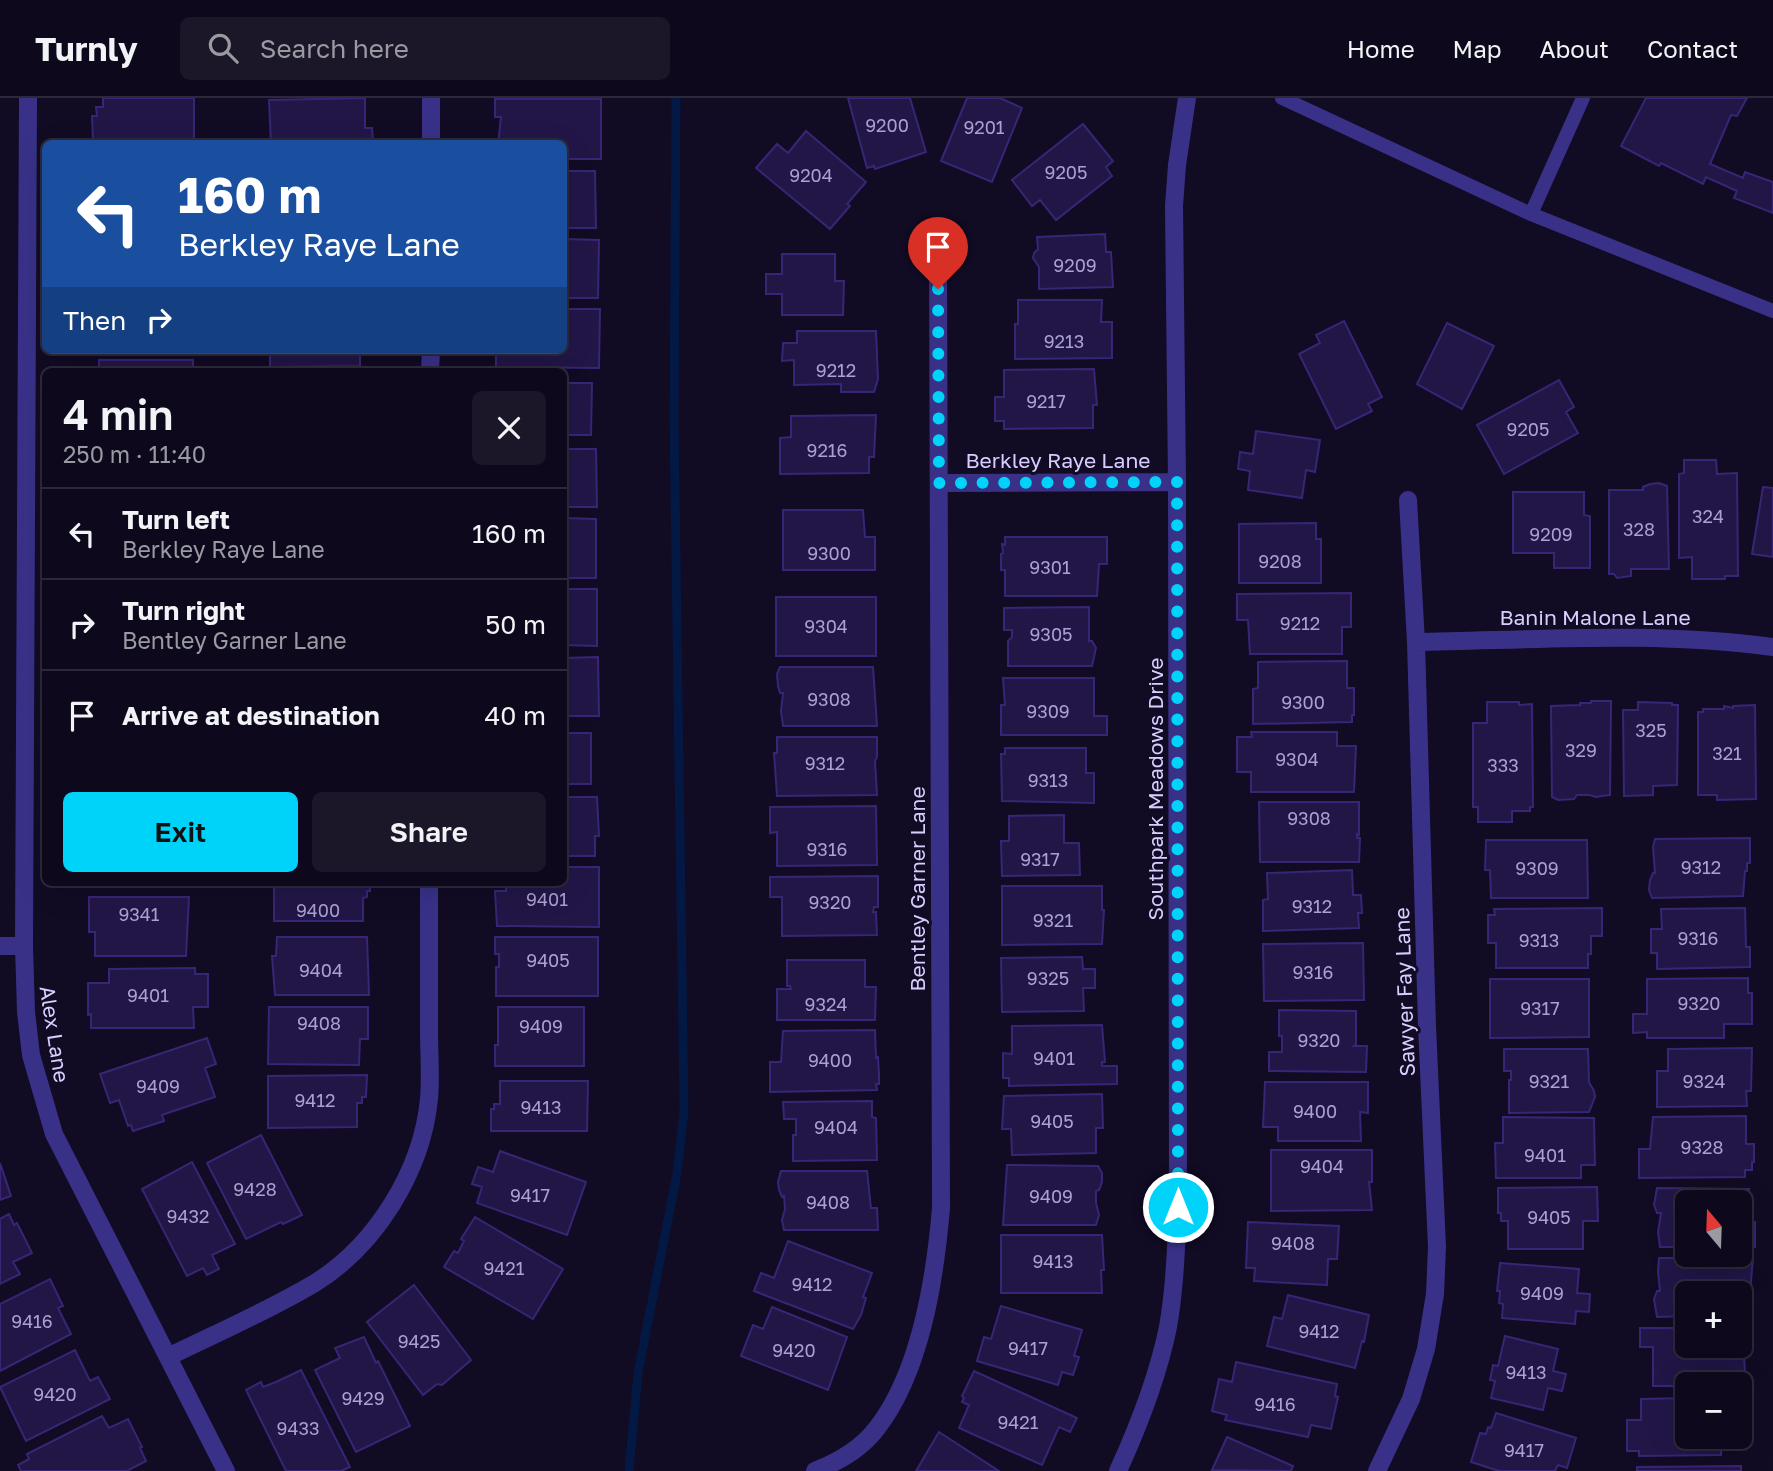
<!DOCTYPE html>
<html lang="en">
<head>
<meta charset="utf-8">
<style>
	:root { --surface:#0d081b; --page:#1b1628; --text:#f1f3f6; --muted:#9a9aa3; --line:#2d293a; --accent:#00d3f9 }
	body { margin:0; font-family:"Golos Text",sans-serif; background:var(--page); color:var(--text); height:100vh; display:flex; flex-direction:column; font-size:26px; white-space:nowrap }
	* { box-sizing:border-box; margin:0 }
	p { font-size:23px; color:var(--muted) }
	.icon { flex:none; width:38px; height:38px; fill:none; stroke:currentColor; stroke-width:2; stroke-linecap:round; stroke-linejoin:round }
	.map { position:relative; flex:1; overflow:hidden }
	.drawer { position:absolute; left:42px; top:270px; width:525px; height:518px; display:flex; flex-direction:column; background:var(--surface); border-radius:10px; box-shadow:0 7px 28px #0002,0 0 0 2px var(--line) }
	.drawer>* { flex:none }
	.hud { position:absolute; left:42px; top:42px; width:525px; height:214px; border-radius:10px; box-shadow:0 7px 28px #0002,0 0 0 2px var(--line); background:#1a4fa0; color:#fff; overflow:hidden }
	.needle { width:46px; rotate:341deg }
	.tools { position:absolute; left:1675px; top:1092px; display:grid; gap:14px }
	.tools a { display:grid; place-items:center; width:77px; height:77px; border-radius:10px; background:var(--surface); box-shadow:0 7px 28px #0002,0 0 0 2px var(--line); font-size:35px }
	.pin { position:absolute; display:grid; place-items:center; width:60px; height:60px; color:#fff; margin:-72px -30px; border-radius:50% 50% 50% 0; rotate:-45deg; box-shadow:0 0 7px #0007 }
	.pin .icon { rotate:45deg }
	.me { position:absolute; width:77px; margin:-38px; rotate:0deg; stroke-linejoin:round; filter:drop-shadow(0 0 5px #0008) }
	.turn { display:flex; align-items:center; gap:24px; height:147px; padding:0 21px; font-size:32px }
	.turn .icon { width:91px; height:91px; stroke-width:2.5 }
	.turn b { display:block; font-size:49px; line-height:60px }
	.then { display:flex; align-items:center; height:66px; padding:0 21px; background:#0003; gap:14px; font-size:26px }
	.round { display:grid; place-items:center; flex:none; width:74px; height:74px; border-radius:10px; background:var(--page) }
	.summary { display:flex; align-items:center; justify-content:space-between; height:119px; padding:0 21px }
	h1 { font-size:42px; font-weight:600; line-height:52px }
	.primary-button { display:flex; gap:14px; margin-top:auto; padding:14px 21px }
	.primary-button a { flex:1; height:80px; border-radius:10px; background:var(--accent); color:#111; font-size:28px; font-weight:600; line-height:80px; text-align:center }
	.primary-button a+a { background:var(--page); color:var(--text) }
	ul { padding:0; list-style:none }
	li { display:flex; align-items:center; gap:21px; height:91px; padding:0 21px; border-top:2px solid var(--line) }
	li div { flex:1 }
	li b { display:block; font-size:26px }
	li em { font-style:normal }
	header { display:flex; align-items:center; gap:42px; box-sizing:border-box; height:98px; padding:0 35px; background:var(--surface); border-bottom:2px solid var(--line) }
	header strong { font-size:33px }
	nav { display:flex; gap:38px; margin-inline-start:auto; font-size:24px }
	.search { width:490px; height:63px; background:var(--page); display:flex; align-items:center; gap:18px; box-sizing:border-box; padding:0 24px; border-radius:10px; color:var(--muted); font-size:26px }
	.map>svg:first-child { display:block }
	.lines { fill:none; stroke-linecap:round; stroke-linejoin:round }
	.stream { stroke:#041844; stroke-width:9 }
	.building { fill:#221647; stroke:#392575; stroke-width:2 }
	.service { stroke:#393188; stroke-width:14 }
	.minor { stroke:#393188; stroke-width:18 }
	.route { stroke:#00d3f9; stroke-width:12; stroke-dasharray:0 21.6 }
	.labels { text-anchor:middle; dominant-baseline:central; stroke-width:6; stroke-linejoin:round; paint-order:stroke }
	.number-label { font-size:18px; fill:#aaa0d1 }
	.street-label { font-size:21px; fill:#d7ceff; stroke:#110b24 }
</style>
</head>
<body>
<header>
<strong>Turnly</strong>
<div class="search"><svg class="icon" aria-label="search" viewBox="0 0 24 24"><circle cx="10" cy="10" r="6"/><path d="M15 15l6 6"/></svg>Search here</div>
<nav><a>Home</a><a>Map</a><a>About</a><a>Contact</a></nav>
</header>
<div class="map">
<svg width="1773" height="1373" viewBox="0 0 1773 1373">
	<rect width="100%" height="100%" fill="#110b24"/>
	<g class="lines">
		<path class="stream" d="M629 1373 638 1275 677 1075 684 1014 674 323 676 0"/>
	</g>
	<path class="building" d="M103 0H194V42H93L92 18H97L96 9H103Z
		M365 0V30H372L373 43H369V46H271L269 2Z
		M848 0H910L926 54 875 71 874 68 867 70Z
		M967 0H1000L1022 10 992 84 941 63Z
		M1646 0H1747L1737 18 1731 17 1710 66 1743 80 1745 74 1773 84V115L1734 100 1737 93 1706 79 1703 86 1661 65 1659 68 1621 48Z
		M495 1H601V61H564V46H498L501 19H495Z
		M1083 26 1113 63 1106 69 1112 78 1056 122 1040 102 1032 108 1012 82Z
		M806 33 866 84 847 106 850 108 830 131 756 70 777 46 788 55Z
		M564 73H595L596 130H564Z
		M1105 136 1106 154H1111L1113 189 1039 191V169L1033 160 1034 155 1038 151 1037 139Z
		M564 141 599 142 598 200H564Z
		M782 156H835V183H844L843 217H782V196H766V176H782Z
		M1018 202H1102L1101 224H1112V260L1015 261V226H1018Z
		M564 211H600L599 270 496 269V252H564Z
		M1344 223 1382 299 1368 306 1372 313 1336 331 1299 256 1320 245 1316 237Z
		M1447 225 1494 248 1462 311 1417 286Z
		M797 233H876L878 281 874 294H841V286L794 287V262L782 263 783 245H797Z
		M270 252H360V268L270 269Z
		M99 262H193V273H99Z
		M1094 271 1097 307H1093V330L1004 331V323H995V299H1004V272Z
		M1559 282 1574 309 1566 314 1578 335 1504 376 1477 327Z
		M564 285H592L591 337H564Z
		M876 317 874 359H869V375L780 376V340L791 339V318Z
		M1256 333 1320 342 1315 374 1306 372 1302 400 1248 392 1250 373 1238 371 1240 354 1253 356Z
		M564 351H596L597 409H564Z
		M1684 362H1716L1717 376 1737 375 1738 478H1725V481H1692V459L1679 460V376L1684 375Z
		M1659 385 1667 388 1669 471H1631V478L1617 480 1614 476H1609V392H1643V389L1650 386Z
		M1763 389 1773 390V459L1752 456Z
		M1513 394H1584V417L1590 418V470H1554V455H1513Z
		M783 412H863L865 439H875V472H783Z
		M564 420 596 421V480H564Z
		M1316 425V441H1321V485H1239V426Z
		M1005 439H1107V466H1099L1097 498H1005V472H1001V456L1003 455 1002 446 1005 447Z
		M564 491H597V548L564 547Z
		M1351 495V529H1342V556H1250L1248 522H1237V496Z
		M776 499H876V558H776Z
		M1089 509V543H1092L1096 550 1092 568H1008V543L1012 539V532H1004V510Z
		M598 559 599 618H564V560Z
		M1347 563V590H1354V617H1352V624L1253 626V591L1258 590V564Z
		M780 569H873L877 628H783L781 613 783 595H780L778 588 777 576Z
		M1003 580H1094V618H1107V637H1001V607H1005Z
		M1591 603H1611L1610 697 1596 699 1590 697H1577L1574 701 1558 702 1552 699 1551 608 1580 607V605H1591Z
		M1487 604H1519V607L1532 606 1533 709H1530V713H1512V724H1478V709H1473V625H1487Z
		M1638 604 1672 605V607H1678L1677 687 1653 688V697L1624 698 1623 612H1638Z
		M1755 607 1756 701 1717 702V697H1698V614H1703V611H1724V608L1733 610V608Z
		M1251 634H1337V648H1356L1354 694H1251V674H1237V639H1252Z
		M564 635H591V686H564Z
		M777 639H877V659L875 663 877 697 777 698 774 655H777Z
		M1005 650H1086V675H1094V705L1002 703 1001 656H1005Z
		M564 699H597L599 738H595V758H564Z
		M1259 704H1359V737L1357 736V740H1360L1359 764H1260Z
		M876 708 877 767 777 768V734L770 735V709Z
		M1064 717V745H1079L1080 777 1002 778 1001 743H1009V718Z
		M1750 740V765H1747V773H1745L1743 798 1652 800 1649 792 1650 782 1653 775H1655L1653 749 1655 741Z
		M1486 742H1587L1588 800H1491L1490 772H1485Z
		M564 769H599V829L497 828 495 793H506V784H564Z
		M1352 772 1353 797H1361L1362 815H1358L1359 830 1263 833V802L1268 801 1267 775Z
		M878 778V809H874L873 814H876L877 837 782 838V799H770V779Z
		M96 784H183V789H96Z
		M274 784H370V793H367V799L363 800V823H274Z
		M1002 788H1102V812H1104L1102 846 1002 847Z
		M89 799H189L186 858H95V834H89Z
		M1602 810V838H1591V856H1588V870H1496V845H1488V817H1495L1494 811Z
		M1745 810 1746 849H1750V869L1657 871V855H1651V831H1662L1661 811Z
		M277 839H367L369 897H275L272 858H276Z
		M495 839H598V898H496V869H499V856H495Z
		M1363 845 1364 902 1264 903 1263 846Z
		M1082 859 1083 871H1095V890H1083L1084 913 1002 914 1001 860Z
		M787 862H865V889H876L875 922H777V891H791L790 888H787Z
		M195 870V876H208V909H193L194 930H91V916L88 917V885H109V871Z
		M1748 880V895H1752V926H1724V940H1647V934L1633 935V916H1647V881Z
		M1490 881H1589V939L1490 940Z
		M269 909H368V941H360L359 967 268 966Z
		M498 909H584V968H495V947H498Z
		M1279 912 1356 913V946L1354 948H1367L1366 974 1269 973V954H1282V938H1279Z
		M1102 927 1105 964H1102V968H1117V986L1009 988V980H1003V955L1012 956V928Z
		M875 932 876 960 878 959 879 976V986H876L877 992 770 994V964H781L783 933Z
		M207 940 216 966 205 970 215 999 162 1017 164 1023 133 1033 131 1027 128 1028 119 1002 110 1005 100 976Z
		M1752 950 1751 993H1746L1747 1008 1657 1009V973H1668V951Z
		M1504 951H1588L1589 984 1594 993 1595 999 1589 1014 1509 1015V982H1511V973H1504Z
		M367 977 366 999H362V1005H357V1029L268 1030V978Z
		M500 983H588L587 1033H491V1011H494V1006H500Z
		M1265 984H1368V1015L1360 1014 1361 1043H1278V1029H1263Z
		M1102 996 1103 1030H1096V1055L1012 1057 1011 1031H1002L1004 998Z
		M872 1003V1019L876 1020 877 1062 793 1063V1037H796V1021H784L783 1004Z
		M1746 1018V1046H1754V1064H1752V1072H1745V1079L1639 1080V1051H1650L1653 1019Z
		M1503 1019 1594 1020 1595 1067H1581V1080H1496L1495 1045H1503Z
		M261 1037 302 1117 283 1126 281 1124 246 1141 207 1065Z
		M1271 1052H1372V1084H1369L1372 1112 1271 1113Z
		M500 1053 586 1084 567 1137 477 1105 482 1089 472 1086 478 1069 493 1074Z
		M192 1064 235 1146 212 1157 219 1171 207 1177 203 1170 187 1178 142 1091Z
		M0 1065 11 1098 0 1102Z
		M1007 1067 1098 1068 1102 1075V1084L1099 1092 1096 1093V1105L1099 1117 1096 1127H1003Z
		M781 1073H867L871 1110H877L878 1132H784L782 1122 785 1111 784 1098 782 1099 779 1092 778 1084Z
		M1597 1089 1598 1123H1583V1151H1508V1123H1501V1115H1498V1090Z
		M1657 1090 1749 1091 1752 1124H1755V1149H1740V1104H1687V1149H1660L1658 1134 1661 1115H1657L1654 1107Z
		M9 1116 14 1127 17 1125 32 1155 13 1164 20 1176 0 1186V1121Z
		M475 1119 563 1171 533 1221 444 1169 454 1153 458 1155 464 1143 461 1141Z
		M1248 1124 1339 1128 1337 1161H1328L1327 1187 1254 1183 1255 1170H1246Z
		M1001 1137H1102L1104 1172H1101L1102 1195H1001Z
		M788 1143 872 1175 863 1199 866 1200 861 1217 853 1231 754 1193 761 1175 774 1180Z
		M1659 1160H1753L1748 1218H1740V1195H1687V1218L1657 1219 1654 1201 1657 1193H1660L1658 1174Z
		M1500 1165 1579 1171 1577 1195 1590 1196 1589 1214 1576 1213 1575 1226 1502 1220 1503 1206 1499 1205 1500 1193H1497Z
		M50 1181 63 1208 58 1210 71 1236 0 1273V1206Z
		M414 1187 471 1262 442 1287 437 1286 423 1297 367 1224Z
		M1288 1197 1369 1217 1364 1244 1362 1243 1355 1270 1267 1248 1274 1219 1282 1221Z
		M1001 1208 1082 1232 1074 1258 1079 1259 1073 1277 1062 1274 1058 1287 977 1263 984 1239 991 1241Z
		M772 1209 847 1239 828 1292 741 1258 753 1227 763 1231Z
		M1640 1230H1687V1248H1740V1230H1747V1259H1744L1746 1288 1687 1286V1288H1653V1249H1640Z
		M1505 1238 1558 1251 1553 1273 1566 1276 1562 1293 1548 1290 1543 1312 1491 1300 1495 1283 1490 1282 1493 1267 1498 1268Z
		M364 1239 376 1265 378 1263 410 1328 356 1354 315 1272 340 1260 335 1250Z
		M75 1252 90 1283 98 1279 110 1301 26 1343 0 1289Z
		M1236 1264 1337 1286 1335 1298 1338 1299 1331 1331 1311 1327 1308 1339 1225 1322 1227 1317 1212 1313 1219 1281 1232 1284Z
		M301 1272 350 1369 341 1373H286L246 1292 261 1284 263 1289 276 1284Z
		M974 1273 1077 1320 1070 1334 1059 1329 1042 1367 959 1330 969 1307 962 1304 964 1300 962 1298Z
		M1687 1300V1339H1740L1741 1300V1314H1744V1343H1721V1357L1639 1358V1353H1627V1322H1641V1301Z
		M1496 1315 1576 1340 1567 1370 1558 1367 1555 1373H1499L1471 1364 1480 1335 1486 1336 1488 1329 1491 1330Z
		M102 1318 109 1330 128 1321 142 1349 140 1350 146 1363 127 1373H21L18 1367 29 1361 27 1356Z
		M939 1334 999 1373H916Z
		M1227 1339 1293 1368 1291 1373 1212 1372Z
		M1741 1368V1373H1637V1369Z"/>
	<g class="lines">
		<path class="service" d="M1282 0 1531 116 1773 213
			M1531 116 1583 0"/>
		<path class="minor" d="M28 0 24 848 26 914 31 957 54 1036 226 1373
			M431 46V0
			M430 273 431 252
			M939 385 1177 384
			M1416 544C1535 542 1655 533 1773 549
			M0 848H24
			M168 1259C217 1235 268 1213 315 1185 376 1147 422 1073 429 1001 431 979 429 955 429 933 429 883 429 834 429 784
			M815 1373C838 1364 862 1350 877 1330 921 1273 935 1181 941 1110L938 163
			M1118 1373C1139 1327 1158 1278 1168 1229 1175 1189 1176 1149 1178 1109L1177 384 1174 108 1177 67 1187 0
			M1377 1373 1411 1301 1426 1251 1435 1196 1437 1149 1427 928 1416 544 1408 402"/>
	</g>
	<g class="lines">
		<path class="route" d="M938 191 939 385 1177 384 1178 1109"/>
	</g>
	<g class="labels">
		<g class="number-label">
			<text x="887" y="27">9200</text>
			<text x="984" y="29">9201</text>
			<text x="1066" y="74">9205</text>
			<text x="811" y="77">9204</text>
			<text x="1075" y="167">9209</text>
			<text x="1064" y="243">9213</text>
			<text x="836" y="272">9212</text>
			<text x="1046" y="303">9217</text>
			<text x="1528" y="331">9205</text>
			<text x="827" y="352">9216</text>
			<text x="1708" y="418">324</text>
			<text x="1639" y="431">328</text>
			<text x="1551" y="436">9209</text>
			<text x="829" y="455">9300</text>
			<text x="1280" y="463">9208</text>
			<text x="1050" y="469">9301</text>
			<text x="1300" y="525">9212</text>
			<text x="826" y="528">9304</text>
			<text x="1051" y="536">9305</text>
			<text x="829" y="601">9308</text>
			<text x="1303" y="604">9300</text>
			<text x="1048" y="613">9309</text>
			<text x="1651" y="632">325</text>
			<text x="1581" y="652">329</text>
			<text x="1727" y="655">321</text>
			<text x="1297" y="661">9304</text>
			<text x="825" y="665">9312</text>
			<text x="1503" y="667">333</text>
			<text x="1048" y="682">9313</text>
			<text x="1309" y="720">9308</text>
			<text x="827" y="751">9316</text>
			<text x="1040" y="761">9317</text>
			<text x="1701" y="769">9312</text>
			<text x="1537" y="770">9309</text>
			<text x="547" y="801">9401</text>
			<text x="830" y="804">9320</text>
			<text x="1312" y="808">9312</text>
			<text x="318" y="812">9400</text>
			<text x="139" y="816">9341</text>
			<text x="1053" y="822">9321</text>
			<text x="1698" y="840">9316</text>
			<text x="1539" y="842">9313</text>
			<text x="548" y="862">9405</text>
			<text x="321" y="872">9404</text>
			<text x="1313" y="874">9316</text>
			<text x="1048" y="880">9325</text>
			<text x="148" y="897">9401</text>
			<text x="1699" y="905">9320</text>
			<text x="826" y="906">9324</text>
			<text x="1540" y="910">9317</text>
			<text x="319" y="925">9408</text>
			<text x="541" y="928">9409</text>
			<text x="1319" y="942">9320</text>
			<text x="1054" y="960">9401</text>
			<text x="830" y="962">9400</text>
			<text x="1549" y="983">9321</text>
			<text x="1704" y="983">9324</text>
			<text x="158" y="988">9409</text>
			<text x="315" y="1002">9412</text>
			<text x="541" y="1009">9413</text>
			<text x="1315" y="1013">9400</text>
			<text x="1052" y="1023">9405</text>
			<text x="836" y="1029">9404</text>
			<text x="1702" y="1049">9328</text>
			<text x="1545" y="1057">9401</text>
			<text x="1322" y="1068">9404</text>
			<text x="255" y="1091">9428</text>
			<text x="530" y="1097">9417</text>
			<text x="1051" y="1098">9409</text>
			<text x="828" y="1104">9408</text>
			<text x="188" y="1118">9432</text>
			<text x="1549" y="1119">9405</text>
			<text x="1293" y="1145">9408</text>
			<text x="1053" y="1163">9413</text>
			<text x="504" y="1170">9421</text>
			<text x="812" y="1186">9412</text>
			<text x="1542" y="1195">9409</text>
			<text x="32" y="1223">9416</text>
			<text x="1319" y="1233">9412</text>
			<text x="419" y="1243">9425</text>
			<text x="1028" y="1250">9417</text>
			<text x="794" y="1252">9420</text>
			<text x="1526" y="1274">9413</text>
			<text x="55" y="1296">9420</text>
			<text x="363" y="1300">9429</text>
			<text x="1275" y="1306">9416</text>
			<text x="1018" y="1324">9421</text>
			<text x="298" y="1330">9433</text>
			<text x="1524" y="1352">9417</text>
		</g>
		<g class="street-label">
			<text x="1058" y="362">Berkley Raye Lane</text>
			<text x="1595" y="519">Banin Malone Lane</text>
			<text transform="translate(1155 691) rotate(-90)">Southpark Meadows Drive</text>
			<text transform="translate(917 791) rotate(-90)">Bentley Garner Lane</text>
			<text transform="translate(1404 894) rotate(-92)">Sawyer Fay Lane</text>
			<text transform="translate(55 936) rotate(81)">Alex Lane</text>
		</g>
	</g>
</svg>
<div class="tools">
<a><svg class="needle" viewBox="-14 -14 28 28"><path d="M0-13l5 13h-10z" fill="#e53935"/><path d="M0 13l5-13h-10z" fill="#9a9aa3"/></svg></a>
<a>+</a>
<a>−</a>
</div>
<div class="pin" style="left:938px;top:191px;background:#d93025"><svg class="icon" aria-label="arrive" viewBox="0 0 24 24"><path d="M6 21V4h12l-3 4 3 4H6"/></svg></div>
<svg class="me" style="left:1178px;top:1109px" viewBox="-20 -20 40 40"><circle r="17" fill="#00d3f9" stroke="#fff" stroke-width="3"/><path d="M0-11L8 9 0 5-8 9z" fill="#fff"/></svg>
<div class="hud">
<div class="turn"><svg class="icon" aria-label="left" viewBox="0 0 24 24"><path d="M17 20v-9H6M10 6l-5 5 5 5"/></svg><div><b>160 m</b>Berkley Raye Lane</div></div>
<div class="then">Then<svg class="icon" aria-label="right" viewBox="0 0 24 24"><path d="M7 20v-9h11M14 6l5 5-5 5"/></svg></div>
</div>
<section class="drawer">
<div class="summary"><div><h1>4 min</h1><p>250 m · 11:40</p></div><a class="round"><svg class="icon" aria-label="close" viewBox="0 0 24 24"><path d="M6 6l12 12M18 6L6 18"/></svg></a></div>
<ul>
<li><svg class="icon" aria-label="left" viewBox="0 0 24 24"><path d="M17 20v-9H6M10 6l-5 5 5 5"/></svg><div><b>Turn left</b><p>Berkley Raye Lane</p></div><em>160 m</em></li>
<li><svg class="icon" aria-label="right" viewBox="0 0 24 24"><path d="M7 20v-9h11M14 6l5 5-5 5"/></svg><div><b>Turn right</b><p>Bentley Garner Lane</p></div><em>50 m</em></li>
<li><svg class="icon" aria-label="arrive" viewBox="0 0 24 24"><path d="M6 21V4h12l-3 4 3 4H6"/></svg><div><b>Arrive at destination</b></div><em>40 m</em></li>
</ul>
<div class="primary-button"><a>Exit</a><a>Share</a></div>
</section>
</div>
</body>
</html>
